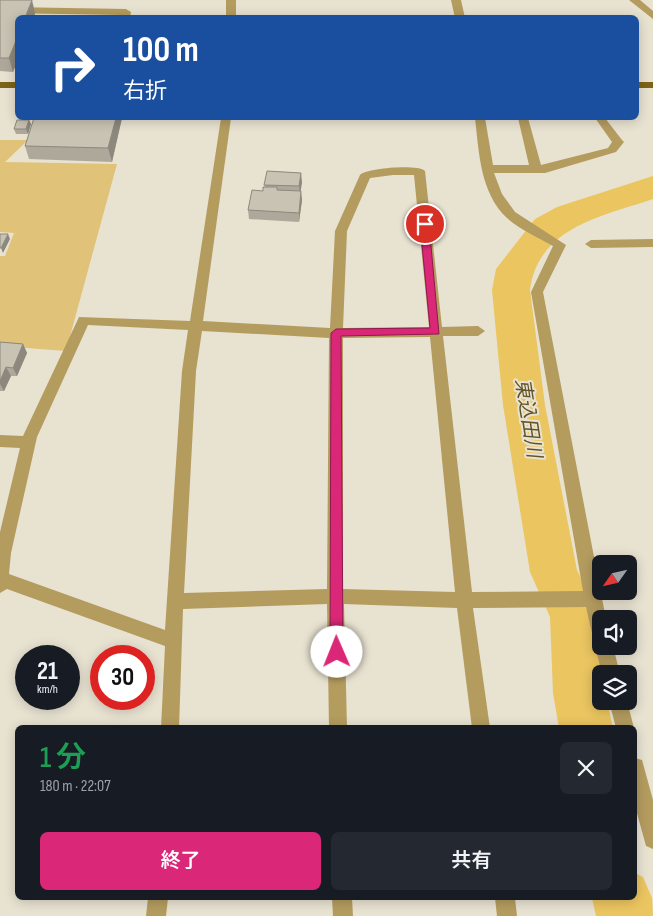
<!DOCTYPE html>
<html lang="ja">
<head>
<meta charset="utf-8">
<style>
	:root { --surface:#171b24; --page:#242831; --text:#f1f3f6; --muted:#9ea1a6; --accent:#db2777 }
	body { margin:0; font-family:"Sofia Sans Condensed","Noto Sans JP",sans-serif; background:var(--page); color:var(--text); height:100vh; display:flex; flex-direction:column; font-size:19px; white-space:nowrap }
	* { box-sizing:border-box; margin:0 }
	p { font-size:16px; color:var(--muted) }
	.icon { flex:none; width:28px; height:28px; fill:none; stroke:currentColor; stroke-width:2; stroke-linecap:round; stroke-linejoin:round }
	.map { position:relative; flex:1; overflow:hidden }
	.side { position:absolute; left:15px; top:725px; width:622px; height:175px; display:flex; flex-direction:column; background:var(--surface); border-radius:8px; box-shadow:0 2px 12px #0003 }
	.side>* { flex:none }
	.guide { position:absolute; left:15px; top:15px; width:624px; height:105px; border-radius:8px; box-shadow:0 2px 12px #0003; background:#1a4fa0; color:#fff; overflow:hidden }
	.needle { width:32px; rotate:236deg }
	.buttons { position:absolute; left:592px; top:555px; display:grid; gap:10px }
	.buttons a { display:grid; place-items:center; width:45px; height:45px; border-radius:8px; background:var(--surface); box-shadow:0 2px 12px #0003; font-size:25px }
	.speed { position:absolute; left:15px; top:645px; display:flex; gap:10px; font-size:25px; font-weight:700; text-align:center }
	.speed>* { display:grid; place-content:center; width:65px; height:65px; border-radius:50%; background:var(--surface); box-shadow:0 2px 12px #0003; line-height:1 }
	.speed small { font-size:12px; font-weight:400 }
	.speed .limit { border:8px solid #d22; background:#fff; color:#111 }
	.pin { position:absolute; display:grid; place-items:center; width:42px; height:42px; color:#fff; margin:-21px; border:2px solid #fff; border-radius:50%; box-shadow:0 1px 5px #0007 }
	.me { position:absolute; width:55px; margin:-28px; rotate:359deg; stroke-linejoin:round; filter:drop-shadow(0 0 4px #0008) }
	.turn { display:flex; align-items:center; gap:18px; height:105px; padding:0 25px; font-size:22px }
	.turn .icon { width:65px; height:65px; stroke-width:2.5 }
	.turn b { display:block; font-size:35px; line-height:42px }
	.round { display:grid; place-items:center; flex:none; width:52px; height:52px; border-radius:8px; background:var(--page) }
	.summary { display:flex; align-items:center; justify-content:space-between; height:85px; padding:0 25px }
	h1 { font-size:30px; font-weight:600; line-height:38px; color:#1e9e55 }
	.button { display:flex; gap:10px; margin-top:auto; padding:10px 25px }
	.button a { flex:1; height:58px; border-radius:8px; background:var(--accent); color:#fff; font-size:20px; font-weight:600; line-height:58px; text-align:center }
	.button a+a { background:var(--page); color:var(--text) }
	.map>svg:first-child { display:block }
	.green { fill:#e0c378 }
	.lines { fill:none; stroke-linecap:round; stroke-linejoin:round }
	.river { fill:#ebc560; fill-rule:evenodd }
	.minor { fill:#b49c5f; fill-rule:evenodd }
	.major { fill:#7d6317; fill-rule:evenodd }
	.wall { fill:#ada89a }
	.shaded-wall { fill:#8d887d }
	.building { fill:#c9c3b3; stroke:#8d887d }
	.route { fill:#db2777; stroke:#8e194d }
	.labels { text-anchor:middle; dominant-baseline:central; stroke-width:4; stroke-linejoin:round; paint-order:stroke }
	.water-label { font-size:20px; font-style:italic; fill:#625329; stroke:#e8e2d1 }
</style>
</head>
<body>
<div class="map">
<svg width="653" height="916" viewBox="0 0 653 916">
	<rect width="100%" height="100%" fill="#e8e2d1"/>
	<path class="green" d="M0 140H28L5 162 117 164 66 351 0 346V256H5L14 233 0 232Z"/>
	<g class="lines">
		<path class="river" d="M653 176V199C603 216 538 227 530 290L545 405 577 570 600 616 604 674H601V701H607L613 728H559L553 693 550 617 530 572 503 405 492 290 496 269 535 219 557 207Z
			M635 873 643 877 652 898 653 916H596L592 898H635Z"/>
		<path class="minor" d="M3 0H13L8 7 126 9 131 12 130 18H120L121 15 2 13 0 12V6Z
			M226 0H236V18H226Z
			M451 0H461L465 18H455Z
			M629 0H640L653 11V19Z
			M221 118H231L203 321 330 328 335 231 360 175C367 168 418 164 425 171L442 327 478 326 485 331 478 336H443L472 592 583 591 531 292 553 246C538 237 520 230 507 218 480 193 479 152 475 118H485L493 165H529L518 118H528L541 165 608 148 612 142 595 118H605L622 140 624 142 616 152 545 173H494L502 194 515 212 566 245 543 292 606 619H601V646H613L620 674H602L595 646 598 640 592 633 586 607 473 608 490 728H472L457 608 344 604 347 728H329L327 604 183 609 179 728H161L165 646 7 589 0 593V532L20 448 0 447V435L23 436 79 317 190 321ZM393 175H414L429 327 343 328 347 231 370 178ZM88 325 188 330 182 371 165 630 9 574 11 553 37 437ZM202 331 329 338 327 589 184 593 196 371ZM430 337 455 592 343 589V338Z
			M653 239V247L591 248 585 244 591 240Z
			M609 701H627L634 728H616Z
			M635 758 642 760 653 800V849L646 846 635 806Z
			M148 898H168L166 916H146Z
			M332 898H352L353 916H333Z
			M495 898H515L517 916H497Z"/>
		<path class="major" d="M0 82H18V88H0Z
			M636 82H653V88H636Z"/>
	</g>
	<path class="wall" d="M0 0 35 13 34 18H18V60L13 72 0 71Z
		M34 118H122L112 162 29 159 25 146Z
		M29 120 31 124 28 134H16L14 129Z
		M302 182 300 191 302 200 299 222 249 219 248 210 263 191 265 187 264 185Z
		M0 342 23 344 27 353 17 376H11L4 391H0Z"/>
	<path class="shaded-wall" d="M32 0 35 13 34 18H25Z
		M18 36V60L13 72 9 58Z
		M116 118H122L112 162 108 148Z
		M29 120 31 124 28 134 26 129Z
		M301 173 302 182 300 196 299 186Z
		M301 191 302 200 299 222V213Z
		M8 234 10 239 3 253 1 248Z
		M23 344 27 353 17 376 13 368Z
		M6 367 11 376 4 391 0 384V381Z"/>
	<path class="building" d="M0 0H32L25 18H18V36L9 58H0Z
		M34 118H116L108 148 25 146Z
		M17 120H29L26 129H14Z
		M267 171 301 173 299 186 264 185Z
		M263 187H277V190L301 191 299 213 248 210 252 190 263 191Z
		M0 234H8L1 248H0Z
		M0 342 23 344 13 368 6 367 0 381Z"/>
	<path class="route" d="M425 221 429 224 439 334 341 336 343 652 341 657 337 659 332 657 330 652 331 333 336 329 430 328 420 224Z"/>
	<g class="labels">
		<g class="water-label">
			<text transform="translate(528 418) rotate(81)">東込田川</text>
		</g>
	</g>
</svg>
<div class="buttons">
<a><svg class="needle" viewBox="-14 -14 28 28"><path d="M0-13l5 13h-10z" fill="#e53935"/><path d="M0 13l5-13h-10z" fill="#9ea1a6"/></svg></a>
<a><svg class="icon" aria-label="sound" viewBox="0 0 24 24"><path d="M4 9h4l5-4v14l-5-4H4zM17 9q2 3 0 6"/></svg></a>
<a><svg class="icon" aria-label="layers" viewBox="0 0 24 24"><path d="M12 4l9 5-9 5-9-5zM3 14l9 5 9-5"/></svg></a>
</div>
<div class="speed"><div>21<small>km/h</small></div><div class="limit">30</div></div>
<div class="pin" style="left:425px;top:224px;background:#d93025"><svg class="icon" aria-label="arrive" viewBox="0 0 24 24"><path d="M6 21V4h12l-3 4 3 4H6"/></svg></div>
<svg class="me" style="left:337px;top:652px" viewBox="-20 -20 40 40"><circle r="19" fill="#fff"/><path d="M0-13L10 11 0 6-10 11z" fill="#db2777"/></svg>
<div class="guide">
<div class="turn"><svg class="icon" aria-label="right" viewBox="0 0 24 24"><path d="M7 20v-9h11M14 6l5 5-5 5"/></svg><div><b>100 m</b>右折</div></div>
</div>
<section class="side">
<div class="summary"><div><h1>1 分</h1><p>180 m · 22:07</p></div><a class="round"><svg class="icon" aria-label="close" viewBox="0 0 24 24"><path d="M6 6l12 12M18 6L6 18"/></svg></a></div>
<div class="button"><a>終了</a><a>共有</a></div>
</section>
</div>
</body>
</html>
